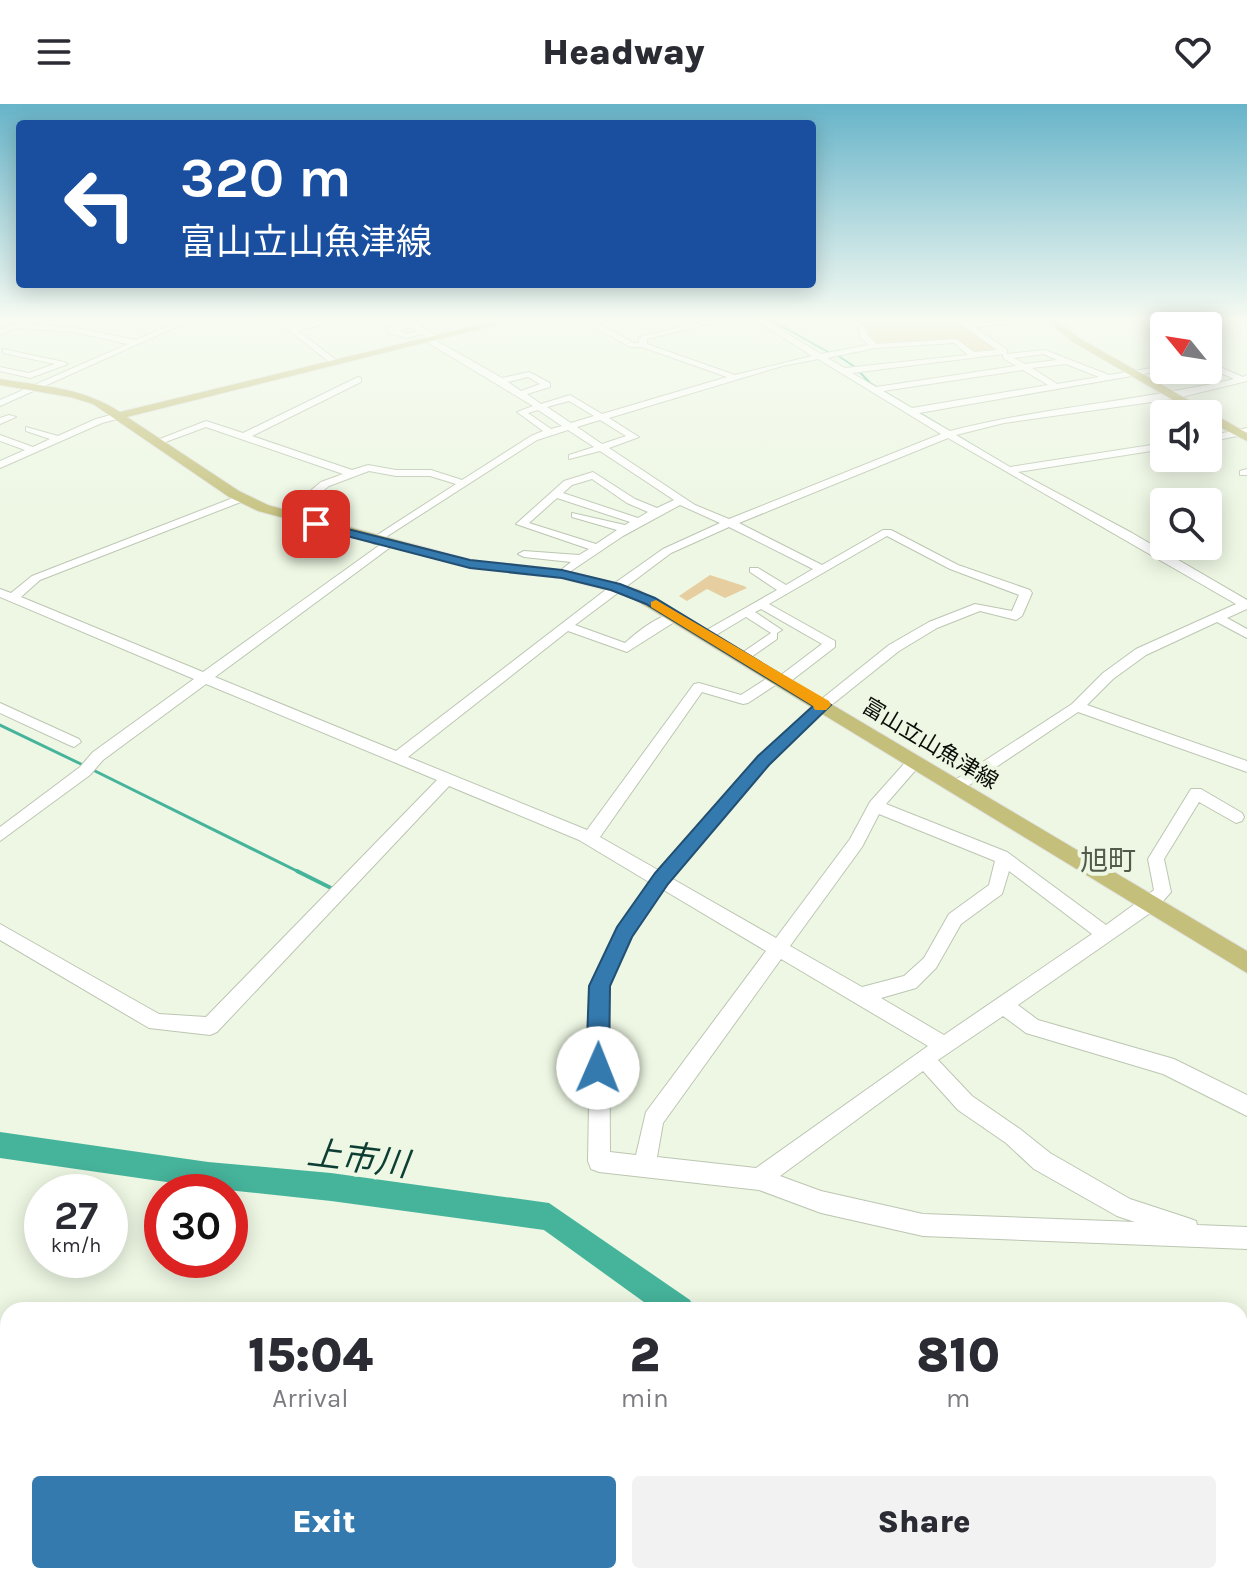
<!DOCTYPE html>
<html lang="en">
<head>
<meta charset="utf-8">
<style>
	:root { --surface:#fff; --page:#f2f2f3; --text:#2b2b33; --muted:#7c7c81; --accent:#347aaf }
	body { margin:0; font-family:Karla,"Noto Sans JP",sans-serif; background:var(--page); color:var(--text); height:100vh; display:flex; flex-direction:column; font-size:30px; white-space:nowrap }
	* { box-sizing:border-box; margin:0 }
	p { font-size:26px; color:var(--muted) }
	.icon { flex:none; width:44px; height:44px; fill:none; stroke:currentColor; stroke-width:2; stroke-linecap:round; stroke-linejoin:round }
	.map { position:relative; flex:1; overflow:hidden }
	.drawer { position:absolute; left:0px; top:1198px; width:1248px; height:282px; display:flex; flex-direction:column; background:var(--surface); border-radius:24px 24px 0 0; box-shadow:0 4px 20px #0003 }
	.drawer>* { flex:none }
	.hud { position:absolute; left:16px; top:16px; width:800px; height:168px; border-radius:8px; box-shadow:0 4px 20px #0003; background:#1a4fa0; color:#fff; overflow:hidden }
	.needle { width:52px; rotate:300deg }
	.tools { position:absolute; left:1150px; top:208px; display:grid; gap:16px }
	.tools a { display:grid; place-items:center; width:72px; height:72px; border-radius:8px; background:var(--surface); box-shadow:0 4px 20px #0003; font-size:40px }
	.speed { position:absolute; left:24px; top:1070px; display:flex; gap:16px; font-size:40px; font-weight:700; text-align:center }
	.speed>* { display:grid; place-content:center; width:104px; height:104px; border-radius:50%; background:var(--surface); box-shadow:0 4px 20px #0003; line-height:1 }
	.speed small { font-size:20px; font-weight:400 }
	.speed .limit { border:12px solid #d22; background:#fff; color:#111 }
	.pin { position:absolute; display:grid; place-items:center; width:68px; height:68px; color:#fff; margin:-34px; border-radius:16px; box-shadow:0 4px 12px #0006 }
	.me { position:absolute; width:88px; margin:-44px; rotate:1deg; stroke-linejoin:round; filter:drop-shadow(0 0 6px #0008) }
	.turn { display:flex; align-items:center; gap:28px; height:168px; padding:0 32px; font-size:36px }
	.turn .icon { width:104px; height:104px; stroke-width:2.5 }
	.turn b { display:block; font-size:56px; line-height:68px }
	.eta { display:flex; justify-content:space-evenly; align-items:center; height:136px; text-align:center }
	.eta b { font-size:48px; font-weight:800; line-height:56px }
	.action { display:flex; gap:16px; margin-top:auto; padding:16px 32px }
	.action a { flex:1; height:92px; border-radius:8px; background:var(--accent); color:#fff; font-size:32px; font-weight:800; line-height:92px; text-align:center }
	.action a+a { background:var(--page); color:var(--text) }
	header { display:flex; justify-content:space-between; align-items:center; height:104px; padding:0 32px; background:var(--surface); font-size:36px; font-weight:800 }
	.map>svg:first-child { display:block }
	.green { fill:#e7cea0 }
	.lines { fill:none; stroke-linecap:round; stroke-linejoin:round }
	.stream-far2 { stroke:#46b49b; stroke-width:2 }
	.stream-far1 { stroke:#46b49b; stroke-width:3 }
	.stream { stroke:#46b49b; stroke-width:4 }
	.river { fill:#46b49b; fill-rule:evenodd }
	.minor-casing { stroke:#bcc6b2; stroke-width:2 }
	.major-casing { stroke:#e2e2e1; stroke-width:2 }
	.minor { fill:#fff; fill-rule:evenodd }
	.major { fill:#c4c07c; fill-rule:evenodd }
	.route { fill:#347aaf; stroke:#224f72; stroke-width:2 }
	.slow { fill:#f59e0b }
	.labels { text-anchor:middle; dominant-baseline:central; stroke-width:8; stroke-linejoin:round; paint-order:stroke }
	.far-street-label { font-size:22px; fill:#0a0d07; stroke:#edf7e3 }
	.neighbourhood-label { font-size:28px; fill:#525a49; stroke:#edf7e3 }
	.near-water-label { font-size:34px; font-style:italic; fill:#0d3e34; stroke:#edf7e3 }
</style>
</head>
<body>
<header><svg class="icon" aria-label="menu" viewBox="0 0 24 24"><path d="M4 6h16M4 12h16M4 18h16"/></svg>Headway<svg class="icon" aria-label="heart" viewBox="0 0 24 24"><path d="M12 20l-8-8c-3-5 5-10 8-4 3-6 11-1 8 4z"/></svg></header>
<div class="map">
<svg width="1247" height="1479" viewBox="0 0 1247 1479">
	<rect width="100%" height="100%" fill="#edf7e3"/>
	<path class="green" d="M956 214 998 247 974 248 956 236 876 239 859 217Z
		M710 471 744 482 747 484 725 494 707 485 687 497 679 492Z"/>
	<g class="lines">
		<path class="stream-far2" d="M767 214 830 249
			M837 251 855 263 870 279 1004 360"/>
		<path class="stream-far1" d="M0 621 83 661
			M93 666 301 769"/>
		<path class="stream" d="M297 767 333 785"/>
		<path class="river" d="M0 1028 208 1058 331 1069 549 1099 690 1196 695 1206H655L544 1126 331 1097 208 1084 0 1054Z
			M1240 1353H1247V1385H1240Z"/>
		<g class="minor-casing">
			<path id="minor" d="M186 214H196L0 302V296L128 240 75 228 16 224 0 231V226L24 216 28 218 25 220 75 224 136 236Z
				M274 214H282L294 223 332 214H346L298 227 340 259 333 261Z
				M400 214H409L414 218 445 214 419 222 436 232 437 237 502 274 529 268 550 279V283L527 290 541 300 570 291 602 310 727 273 642 243H630L580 214H589L634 239H639V234L643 232 718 214H733L647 235V240L735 271 812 252 752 214H761L821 250 869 241 860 234V227L849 214H856L868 227 867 231 877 240 956 235 974 248 997 246 961 220V216L970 219 1077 214 975 223 1007 246V250L1045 246 1109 271 1164 262 1166 266 919 309 950 327C1043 303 1140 297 1234 275L1208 263V258L1243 273 1247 271V277L1173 295 1004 319 956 331 1010 363 1164 339V345L1018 368 1132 429 1247 496V505L1227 514 1247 525V534L1217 518 1146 551 1113 575 1087 601 1247 657V668L1078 608 962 686H952L949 682 952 678 1072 600 1103 569 1136 545 1236 500 948 334 739 419 822 461 883 426H891L958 461 1030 486 1032 489 1022 512 1016 516 980 507 937 524 899 547 824 607 768 661 671 774 776 834 850 735 870 698 910 653 915 652 922 657 920 661 886 700 1007 748 1106 821 1154 786 1148 755 1191 685H1201L1242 709 1244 713 1242 717 1236 719 1199 698 1164 755 1171 788 1156 805 1018 901 1038 916 1174 955 1247 991V1012L1163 970 1026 929 1003 912 938 956 972 992 1020 1025 1050 1049 1130 1095 1188 1114 1196 1117 1197 1121 1247 1123V1145L923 1132 821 1109 759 1086 599 1068 591 1065 588 1057 591 882 618 824 649 778 579 736 449 682 217 928 210 931 149 924 0 836V820L159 910 206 913 437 676 206 580 103 656 90 671 0 737V723L80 663 93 648 194 575 0 493V485L11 489 32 472 238 392H246V396L40 476 21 493 203 568 384 438H392V442L215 573 396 647 612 481 663 445 720 419 680 401 623 432 562 473 556 470 571 458 524 453 518 450 524 447 579 451 589 445 516 420 564 377 593 368 635 395 657 404 674 396 600 347 569 355V351L594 343 568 326 537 336 375 440 369 437 371 435 456 380 430 372H396L369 367 329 382 287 415 282 412 283 410 321 378 343 370 206 323 160 340 152 338 206 317 243 329 358 273 361 274V278L252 332 352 366 368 361 396 366H431L462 376 531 332 543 327 517 308 533 302 430 240 429 235 422 230 406 234 388 228V224L407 220ZM412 223 417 227 407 230 399 226ZM954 239 968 251 845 264 827 254 875 244ZM1003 250V254L1016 262 876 283 852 269ZM1044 250 1057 256 1025 260 1014 254ZM818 255 941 330 729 415 695 401 609 344 639 333 609 314 782 262ZM1066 260 1099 273 1057 280 1032 264ZM1023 266 1048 281 912 304 883 287ZM528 273 540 280 521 287 508 278ZM569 297 594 312 571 319 547 303ZM538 306 562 322 551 325 528 309ZM600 316 626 332 602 340 577 323ZM592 375 627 399 648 408 638 414 563 389 572 381ZM557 394 630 418 625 421 572 409V413L617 426 596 440 529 419ZM729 423 813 465 786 481 758 464H750V468L777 486 703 528V534H711L746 513 771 529 736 553 742 557 747 556 777 535V529L782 526 755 508 761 505 822 540 781 571H772L741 591 699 579 694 580 587 726 408 653 568 527 627 548 679 515V509C662 508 638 527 625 539L575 521 671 449ZM887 432 950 465 1019 491 1012 507 975 500 929 518 889 541 814 601 758 653 658 766 600 733 702 588 743 600 748 599 777 580H787L835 543V537L769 500ZM879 710 995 757 989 781 949 810 924 854 904 872 862 883 790 842 862 743ZM1009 767 1092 830 944 931 881 894 916 884 936 864 961 820 1002 790ZM662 785 766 847 646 1008 636 1051 610 1048 609 882 631 833ZM781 855 928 942 756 1064 657 1053 663 1019ZM923 967 958 1006 1006 1039 1034 1065 1117 1112 1135 1118 923 1110 821 1087 780 1072Z
				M1170 214H1180L1194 222H1184Z
				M3 245 64 258 68 260 30 274 0 267V263L29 269 55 260 3 249Z
				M118 309 122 312 121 314 102 319 0 364V357L25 346 0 337V331L33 343 50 335 26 327V323L58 332 96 315Z
				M9 311 16 313 0 320V314Z
				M1247 324V330L1208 338V332Z
				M1247 365V371H1240V367Z
				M0 599 79 635 81 638 74 643 69 641 0 609Z
				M0 1358 8 1360V1386L0 1384Z
				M300 1472H345L348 1479H303Z"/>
		</g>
		<g class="major-casing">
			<path id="major" d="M507 214H524L127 313 239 387 268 401 471 456 562 466 639 486 1247 847V869L629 492 561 474 470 464 258 407 229 393 93 300 70 293 0 281V275C42 282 84 284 120 308Z
				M1044 214H1054L1079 234 1247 329V337L1208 317V310H1197L1073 238Z"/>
		</g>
		<use href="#minor" class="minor"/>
		<use href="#major" class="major"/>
	</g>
	<linearGradient id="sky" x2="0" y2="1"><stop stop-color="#67b4c9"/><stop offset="0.51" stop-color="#f7fbf2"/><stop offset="1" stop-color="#f7fbf2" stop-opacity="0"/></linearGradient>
	<rect width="1247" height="422" fill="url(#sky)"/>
	<path class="route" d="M316 417 470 456 562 466 620 480 655 494 831 601 769 661 668 780 632 833 610 882 609 964 606 971 598 975 590 971 586 964 589 882 617 823 655 769 758 652 813 602 646 500 611 486 562 474 470 464 312 423V418Z"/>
	<path class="slow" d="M656 496 829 597 831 601 826 606H815L813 602 651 503V498Z"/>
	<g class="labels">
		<g class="far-street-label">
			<text transform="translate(930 640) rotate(31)">富山立山魚津線</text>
		</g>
		<g class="neighbourhood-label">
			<text x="1108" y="756">旭町</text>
		</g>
		<g class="near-water-label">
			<text transform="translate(358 1055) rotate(7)">上市川</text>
		</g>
	</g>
</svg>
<div class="tools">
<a><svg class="needle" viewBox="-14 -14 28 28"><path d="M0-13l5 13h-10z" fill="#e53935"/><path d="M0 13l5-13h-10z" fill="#7c7c81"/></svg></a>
<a><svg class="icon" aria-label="sound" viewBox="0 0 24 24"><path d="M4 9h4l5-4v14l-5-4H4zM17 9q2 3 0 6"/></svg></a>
<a><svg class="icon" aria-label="search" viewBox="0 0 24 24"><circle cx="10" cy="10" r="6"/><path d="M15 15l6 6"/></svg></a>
</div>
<div class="speed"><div>27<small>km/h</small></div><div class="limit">30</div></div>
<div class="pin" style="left:316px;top:420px;background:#d93025"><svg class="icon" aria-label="arrive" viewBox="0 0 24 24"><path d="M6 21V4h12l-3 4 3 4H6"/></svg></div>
<svg class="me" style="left:598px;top:964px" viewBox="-20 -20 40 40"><circle r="19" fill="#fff"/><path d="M0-13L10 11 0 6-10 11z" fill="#347aaf"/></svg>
<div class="hud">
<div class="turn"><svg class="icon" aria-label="left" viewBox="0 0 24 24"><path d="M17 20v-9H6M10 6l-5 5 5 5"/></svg><div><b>320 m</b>富山立山魚津線</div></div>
</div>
<section class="drawer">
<div class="eta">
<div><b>15:04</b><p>Arrival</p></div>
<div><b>2</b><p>min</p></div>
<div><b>810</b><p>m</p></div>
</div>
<div class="action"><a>Exit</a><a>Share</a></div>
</section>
</div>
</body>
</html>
